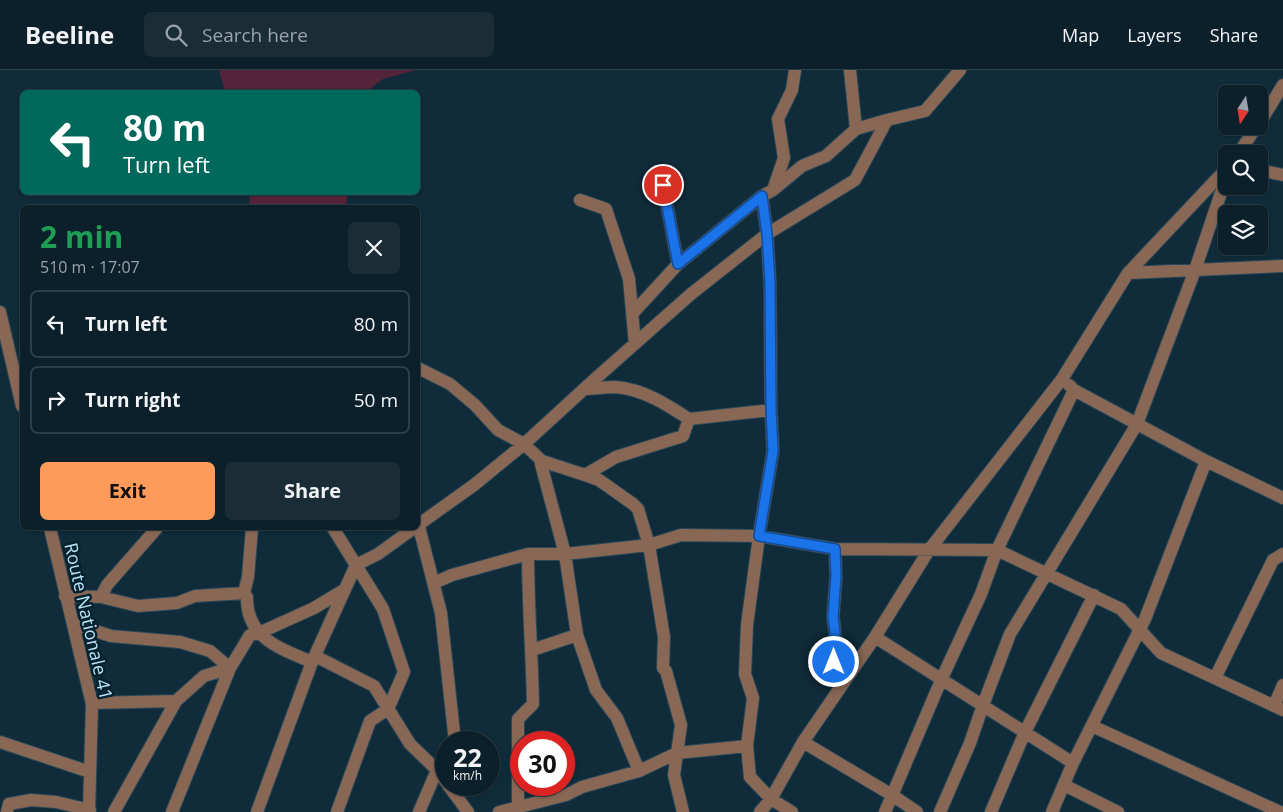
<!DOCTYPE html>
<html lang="en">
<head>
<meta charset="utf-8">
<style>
	:root { --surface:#0c202b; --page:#1a2d37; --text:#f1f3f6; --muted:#9aa3a9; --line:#2c3e47; --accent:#ff9b5a }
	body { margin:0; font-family:"Open Sans",sans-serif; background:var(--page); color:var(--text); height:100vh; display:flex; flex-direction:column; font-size:19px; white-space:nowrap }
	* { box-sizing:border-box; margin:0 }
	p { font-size:16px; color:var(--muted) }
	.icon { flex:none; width:28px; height:28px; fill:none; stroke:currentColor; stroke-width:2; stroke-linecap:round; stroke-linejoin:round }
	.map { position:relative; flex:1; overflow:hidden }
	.sheet { position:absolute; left:20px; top:135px; width:400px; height:325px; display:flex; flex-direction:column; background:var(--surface); border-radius:8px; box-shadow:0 1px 4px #0004,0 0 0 1px var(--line) }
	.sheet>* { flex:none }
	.banner { position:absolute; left:20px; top:20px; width:400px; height:105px; border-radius:8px; box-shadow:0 1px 4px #0004,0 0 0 1px var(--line); background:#00695c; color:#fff; overflow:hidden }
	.needle { width:32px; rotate:192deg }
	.tools { position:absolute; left:1218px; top:15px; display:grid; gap:10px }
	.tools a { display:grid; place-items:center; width:50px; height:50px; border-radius:8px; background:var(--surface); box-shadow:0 1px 4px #0004,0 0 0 1px var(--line); font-size:25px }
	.speed { position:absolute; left:435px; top:661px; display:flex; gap:10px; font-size:25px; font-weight:700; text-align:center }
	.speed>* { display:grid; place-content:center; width:65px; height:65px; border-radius:50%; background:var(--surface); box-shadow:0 1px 4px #0004,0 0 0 1px var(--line); line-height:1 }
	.speed small { font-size:12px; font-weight:400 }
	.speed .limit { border:8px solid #d22; background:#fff; color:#111 }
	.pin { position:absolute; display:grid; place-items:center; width:42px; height:42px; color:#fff; margin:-21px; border:2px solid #fff; border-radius:50%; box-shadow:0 1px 5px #0007 }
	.me { position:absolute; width:55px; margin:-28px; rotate:0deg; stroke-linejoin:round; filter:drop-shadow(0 0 4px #0008) }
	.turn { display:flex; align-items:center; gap:18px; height:105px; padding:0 20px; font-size:22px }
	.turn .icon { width:65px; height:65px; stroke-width:2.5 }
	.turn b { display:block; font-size:35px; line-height:42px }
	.round { display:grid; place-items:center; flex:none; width:52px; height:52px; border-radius:8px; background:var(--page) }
	.headline { display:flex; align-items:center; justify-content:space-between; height:85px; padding:0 20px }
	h1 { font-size:30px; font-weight:700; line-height:38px; color:#1e9e55 }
	.action { display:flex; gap:10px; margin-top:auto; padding:10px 20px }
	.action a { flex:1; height:58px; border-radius:8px; background:var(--accent); color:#111; font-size:20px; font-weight:700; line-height:58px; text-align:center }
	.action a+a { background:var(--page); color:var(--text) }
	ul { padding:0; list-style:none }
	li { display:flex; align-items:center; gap:15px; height:68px; margin:0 10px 8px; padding:0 10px; border:2px solid var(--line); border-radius:8px }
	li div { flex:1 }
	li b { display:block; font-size:19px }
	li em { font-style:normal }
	header { display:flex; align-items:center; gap:30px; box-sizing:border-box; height:70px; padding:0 25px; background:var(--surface); border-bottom:1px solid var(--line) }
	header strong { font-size:24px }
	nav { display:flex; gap:28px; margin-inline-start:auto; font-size:18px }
	.search { width:350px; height:45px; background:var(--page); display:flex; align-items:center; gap:12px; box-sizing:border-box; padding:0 18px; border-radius:8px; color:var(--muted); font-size:19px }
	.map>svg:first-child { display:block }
	.green { fill:#54243b }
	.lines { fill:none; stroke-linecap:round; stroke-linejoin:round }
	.minor-casing { stroke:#2b4858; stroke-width:14 }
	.minor { stroke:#886855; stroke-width:12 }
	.route-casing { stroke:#114b97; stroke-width:12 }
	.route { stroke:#1a73e8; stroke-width:9 }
	.labels { text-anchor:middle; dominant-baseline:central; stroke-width:5; stroke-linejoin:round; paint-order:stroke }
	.street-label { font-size:18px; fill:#bae3f9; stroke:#05222f }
</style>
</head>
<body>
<header>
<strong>Beeline</strong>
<div class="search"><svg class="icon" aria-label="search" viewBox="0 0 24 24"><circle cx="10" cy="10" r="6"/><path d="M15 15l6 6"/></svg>Search here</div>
<nav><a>Map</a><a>Layers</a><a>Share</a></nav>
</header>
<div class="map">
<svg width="1283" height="742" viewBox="0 0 1283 742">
	<rect width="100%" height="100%" fill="#102b39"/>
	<path class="green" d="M219 0H416L383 9 366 22H225Z
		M250 123 251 122 348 123 346 137H249Z"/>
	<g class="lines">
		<g class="minor-casing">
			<path id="minor" d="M850 0 856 59
				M1259 54 1283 15
				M1238 84 1257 56
				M1259 100 1283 105
				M663 115 678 194
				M773 120 784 88 778 49 792 20 795 0
				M762 126 767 164 770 212 771 340 773 381 759 466 747 555 745 604 753 628 747 676 750 707 771 729 792 742
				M580 130 606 139 629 209 635 274
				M1128 203 1283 196
				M0 242 22 336
				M633 243 678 194 762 126 773 120 802 96 826 86 856 59 887 50
				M418 298 450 314 475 335 498 360 524 374 542 391 585 405 616 387 683 366 689 349 771 340
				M1069 315 1074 320 1206 391 1283 428
				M584 319C594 319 605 317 615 317 643 319 666 334 689 349
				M542 391 541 394 565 484 577 565 596 620 617 648 639 701
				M585 405 599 410 633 434 638 439 649 475 664 567 663 598 666 601 681 655 674 705 683 742
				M418 453 441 543 455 672
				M418 455 474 415 524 374 595 309 691 224 767 164 855 110 887 50 925 41 960 0
				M50 458 92 634 89 742
				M333 458 383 539 404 602 388 639 370 651 337 742
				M835 479 836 507 833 547 835 562V592L844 611
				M434 513 452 505 528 484H565L649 475 681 465 759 466 835 479 997 480 1121 539 1161 583 1283 640
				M244 523 248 507 252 458
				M65 526 101 527 138 536 177 533 195 526 244 523 247 527C246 568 281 579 312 592
				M101 527 107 515 157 458
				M74 554 111 566 180 572 210 581 230 598
				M875 567 1073 693
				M532 580 577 565
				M315 586 374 616 410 674 437 700 446 712
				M1215 608 1273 490 1283 484
				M92 633 176 631
				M1274 636 1283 615
				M1092 656 1280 742
				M0 672 90 702
				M803 672 892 725 917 742
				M448 715 468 742
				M1064 715 1118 742
				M518 737V649L533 634C532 584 528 534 528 484
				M7 742 9 734 31 730 56 732 90 740
				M114 742 176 631 204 606 230 598
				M172 742 230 598 250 565 259 563 314 538 344 520
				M257 742 312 592 356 495 378 484 414 458
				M419 742 437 700 446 687
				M499 742 566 725 582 717 639 701 677 683 747 676
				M760 742 771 729 803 672 875 567 929 480 1062 309 1128 203 1226 99
				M885 742 942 608 981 524 997 480 1074 320
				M940 742 970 673 983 635 1010 564 1137 354 1195 200 1226 108
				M991 742 1025 662 1094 525
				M1052 742 1073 693 1145 549 1206 391"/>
		</g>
		<use href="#minor" class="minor"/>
	</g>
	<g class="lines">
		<g class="route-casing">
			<path id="route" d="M663 115 678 194 762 126 767 164 770 212 771 340 773 381 759 466 835 479 836 506 833 547 835 562 834 592"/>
		</g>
		<use href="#route" class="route"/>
	</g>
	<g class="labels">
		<g class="street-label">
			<text transform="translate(89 551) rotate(77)">Route Nationale 41</text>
		</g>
	</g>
</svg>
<div class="tools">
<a><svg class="needle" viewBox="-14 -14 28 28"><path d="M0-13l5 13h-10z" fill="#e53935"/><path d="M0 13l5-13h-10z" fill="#9aa3a9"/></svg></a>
<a><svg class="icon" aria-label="search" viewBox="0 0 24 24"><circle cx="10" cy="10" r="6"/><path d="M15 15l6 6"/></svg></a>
<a><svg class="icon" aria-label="layers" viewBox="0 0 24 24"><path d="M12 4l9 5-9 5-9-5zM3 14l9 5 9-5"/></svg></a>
</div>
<div class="speed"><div>22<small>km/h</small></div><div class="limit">30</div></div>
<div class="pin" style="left:663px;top:115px;background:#d93025"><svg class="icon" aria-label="arrive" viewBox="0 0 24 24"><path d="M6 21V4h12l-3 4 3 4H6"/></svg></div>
<svg class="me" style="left:834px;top:592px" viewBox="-20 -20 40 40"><circle r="17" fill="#1a73e8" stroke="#fff" stroke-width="3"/><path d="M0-11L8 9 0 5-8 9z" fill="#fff"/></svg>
<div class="banner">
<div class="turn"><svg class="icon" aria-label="left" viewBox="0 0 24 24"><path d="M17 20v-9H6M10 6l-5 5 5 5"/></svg><div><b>80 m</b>Turn left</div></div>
</div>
<section class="sheet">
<div class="headline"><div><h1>2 min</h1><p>510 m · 17:07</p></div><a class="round"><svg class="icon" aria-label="close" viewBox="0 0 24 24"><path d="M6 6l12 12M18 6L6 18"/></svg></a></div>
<ul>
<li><svg class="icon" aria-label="left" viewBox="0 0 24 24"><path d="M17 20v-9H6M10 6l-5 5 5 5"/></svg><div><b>Turn left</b></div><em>80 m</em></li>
<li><svg class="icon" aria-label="right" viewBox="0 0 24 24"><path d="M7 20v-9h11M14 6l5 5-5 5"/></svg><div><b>Turn right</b></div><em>50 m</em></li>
</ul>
<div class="action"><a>Exit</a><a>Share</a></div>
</section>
</div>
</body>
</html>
